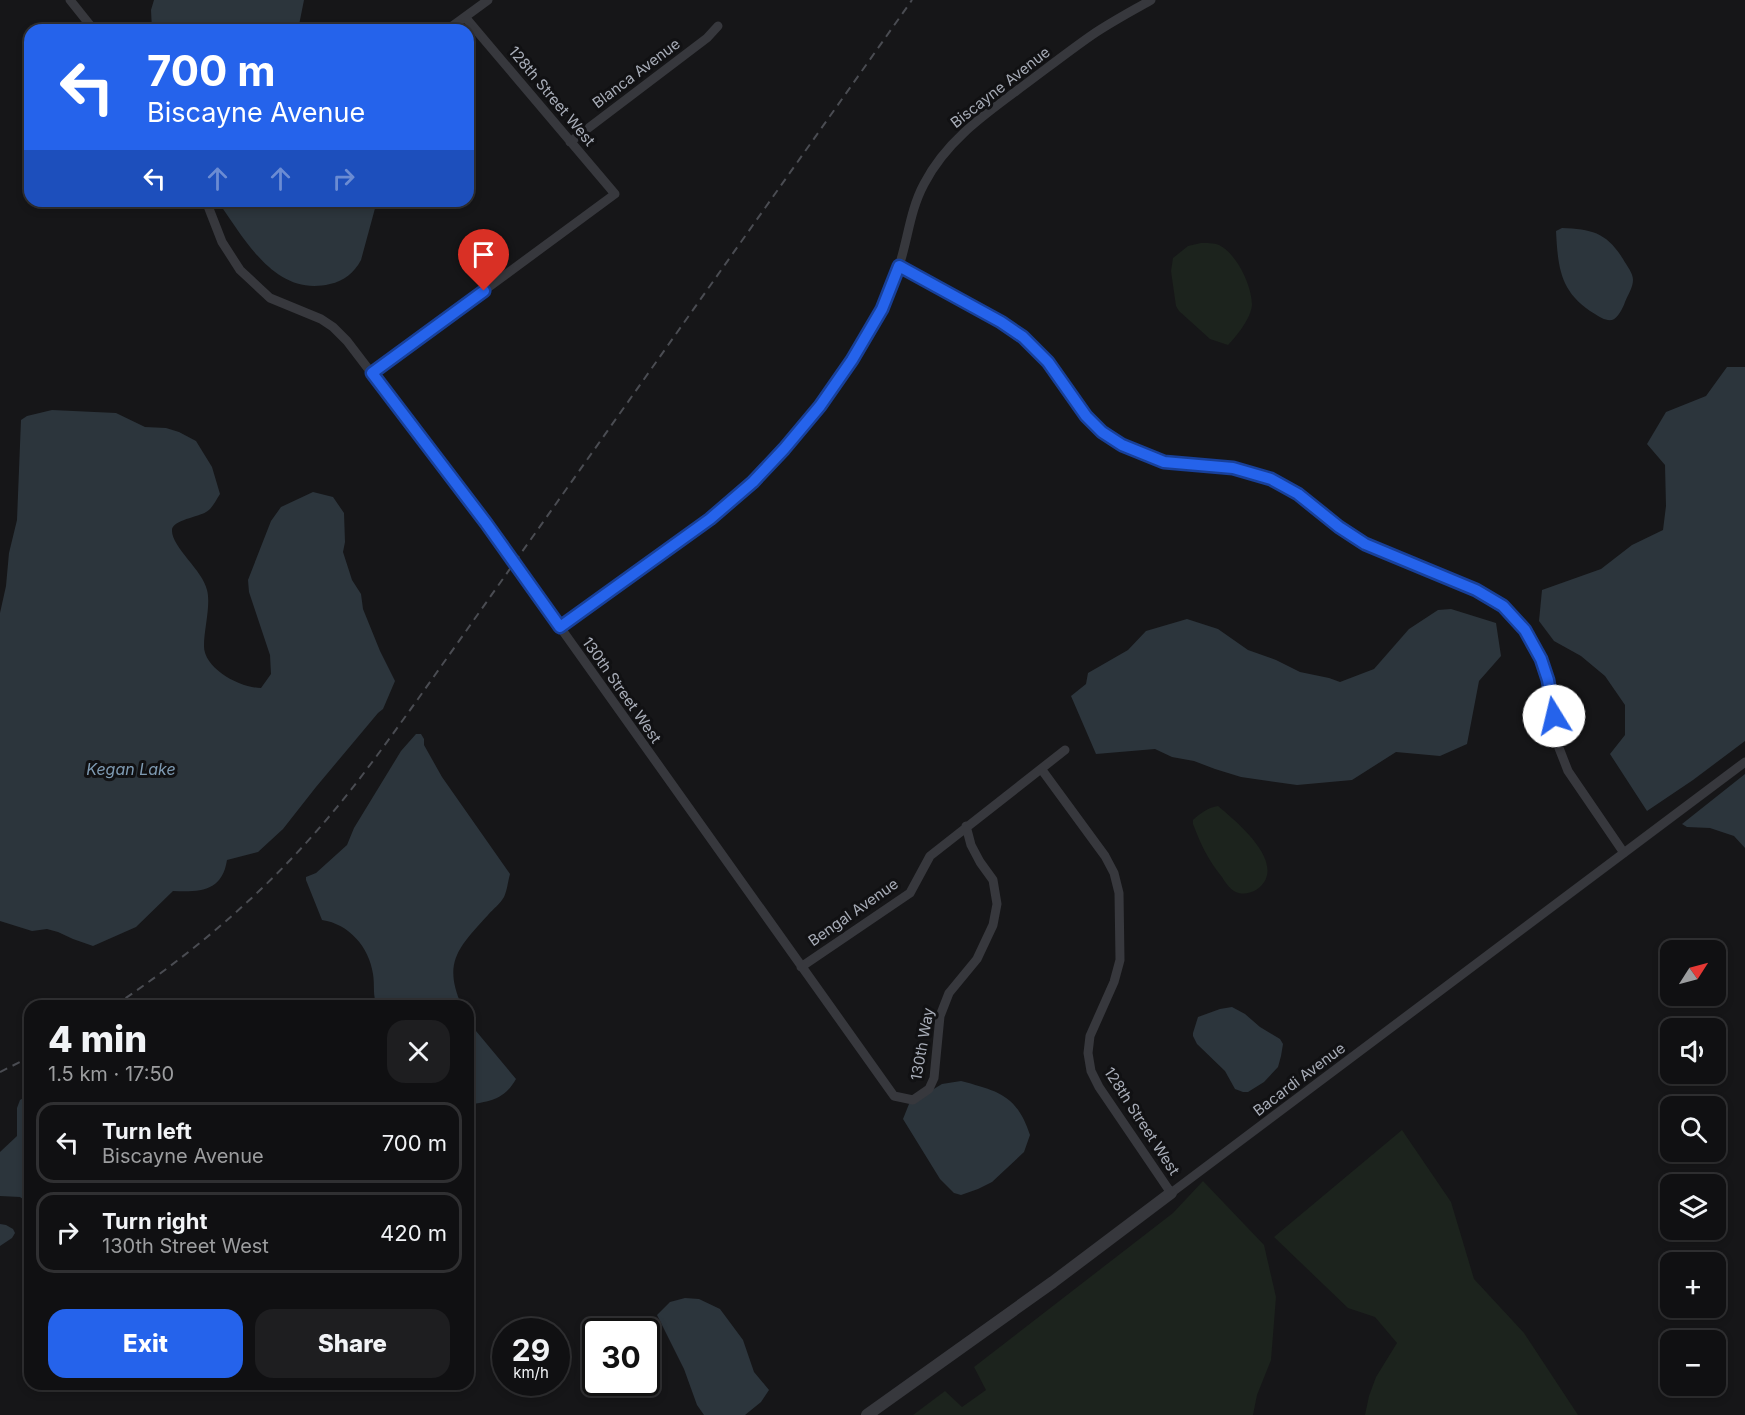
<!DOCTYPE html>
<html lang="en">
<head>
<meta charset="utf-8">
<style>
	:root { --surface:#101012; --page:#1e1e20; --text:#f1f3f6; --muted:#9c9d9f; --line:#303032; --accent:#2563eb }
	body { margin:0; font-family:Inter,sans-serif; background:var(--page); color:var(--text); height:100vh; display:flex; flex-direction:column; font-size:22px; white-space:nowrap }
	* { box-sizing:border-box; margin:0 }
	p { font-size:20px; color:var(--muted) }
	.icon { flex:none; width:33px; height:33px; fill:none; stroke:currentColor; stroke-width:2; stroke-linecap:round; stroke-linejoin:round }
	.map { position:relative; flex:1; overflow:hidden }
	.panel { position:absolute; left:24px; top:1000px; width:450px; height:390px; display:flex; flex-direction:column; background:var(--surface); border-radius:18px; box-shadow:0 3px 9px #0003,0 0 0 2px var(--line) }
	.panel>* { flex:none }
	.guide { position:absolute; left:24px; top:24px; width:450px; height:183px; border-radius:18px; box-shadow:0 3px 9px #0003,0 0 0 2px var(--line); background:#2563eb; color:#fff; overflow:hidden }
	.needle { width:39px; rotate:54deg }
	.buttons { position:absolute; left:1660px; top:940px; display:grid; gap:12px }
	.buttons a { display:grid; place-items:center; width:66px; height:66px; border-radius:12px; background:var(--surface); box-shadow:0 3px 9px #0003,0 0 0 2px var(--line); font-size:30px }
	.speed { position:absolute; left:492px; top:1318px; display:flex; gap:12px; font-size:30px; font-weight:700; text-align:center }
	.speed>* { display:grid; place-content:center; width:78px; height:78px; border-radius:50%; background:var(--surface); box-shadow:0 3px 9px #0003,0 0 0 2px var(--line); line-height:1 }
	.speed small { font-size:15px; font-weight:400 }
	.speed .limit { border:3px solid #111; border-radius:9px; background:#fff; color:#111 }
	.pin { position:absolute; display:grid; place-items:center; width:51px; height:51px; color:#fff; margin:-62px -26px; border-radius:50% 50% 50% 0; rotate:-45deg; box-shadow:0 0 6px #0007 }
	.pin .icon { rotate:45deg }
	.me { position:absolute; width:66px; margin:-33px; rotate:351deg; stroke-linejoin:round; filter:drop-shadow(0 0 4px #0008) }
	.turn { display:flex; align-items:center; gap:21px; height:126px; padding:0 24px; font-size:27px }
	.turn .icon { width:78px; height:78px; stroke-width:2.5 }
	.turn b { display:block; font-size:42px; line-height:51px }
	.lanes { display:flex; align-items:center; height:57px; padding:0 24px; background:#0003; justify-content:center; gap:30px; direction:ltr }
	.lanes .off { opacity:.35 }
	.round { display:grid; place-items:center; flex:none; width:63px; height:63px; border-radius:18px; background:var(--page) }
	.head { display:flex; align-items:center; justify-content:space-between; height:102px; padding:0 24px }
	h1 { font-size:36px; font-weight:800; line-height:45px }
	.cta { display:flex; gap:12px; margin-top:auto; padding:12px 24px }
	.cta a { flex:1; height:69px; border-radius:18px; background:var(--accent); color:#fff; font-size:24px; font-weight:800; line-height:69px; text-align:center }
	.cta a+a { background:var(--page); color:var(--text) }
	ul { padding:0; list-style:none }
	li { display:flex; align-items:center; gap:18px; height:81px; margin:0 12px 9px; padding:0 12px; border:3px solid var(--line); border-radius:18px }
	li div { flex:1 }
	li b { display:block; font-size:22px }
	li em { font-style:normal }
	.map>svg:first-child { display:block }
	.green { fill:#1c231d }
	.water { fill:#2c353c }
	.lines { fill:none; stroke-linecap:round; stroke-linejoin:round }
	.minor { stroke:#37383d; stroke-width:9 }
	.tertiary { stroke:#37383d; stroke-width:12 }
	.rail { stroke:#4a4c52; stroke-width:2; stroke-dasharray:8 6; stroke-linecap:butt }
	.route-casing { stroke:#184099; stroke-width:15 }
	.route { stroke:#2563eb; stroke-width:10 }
	.labels { text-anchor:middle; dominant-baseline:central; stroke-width:6; stroke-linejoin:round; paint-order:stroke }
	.street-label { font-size:15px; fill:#a8adb8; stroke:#111113 }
	.water-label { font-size:16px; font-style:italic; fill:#7f9bb3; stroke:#111113 }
</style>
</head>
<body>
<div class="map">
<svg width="1745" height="1415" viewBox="0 0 1745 1415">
	<rect width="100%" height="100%" fill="#161618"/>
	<path class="green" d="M1201 243C1206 243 1214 243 1219 245 1237 254 1252 286 1252 305 1251 318 1237 336 1228 345L1210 339 1179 311 1176 306 1171 271 1173 258 1188 246Z
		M1218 806C1237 822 1291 866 1256 890 1249 894 1241 895 1234 891 1229 888 1225 882 1222 877 1208 860 1201 845 1193 824V820C1199 814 1209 807 1218 806Z
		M1402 1130 1451 1202 1474 1279 1524 1333 1578 1415H1365L1369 1396 1376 1377 1397 1343 1375 1317 1348 1308 1274 1237Z
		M1203 1181 1264 1245 1276 1297 1271 1360 1257 1395 1253 1415H913L945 1391 962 1407 986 1390 974 1367 1173 1213Z"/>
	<path class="water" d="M154 0H304L298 30H152L151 10Z
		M218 201H377L361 260C354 273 344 281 330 284 277 297 247 243 221 206Z
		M1562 228C1592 229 1607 233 1623 259 1627 266 1633 273 1633 280 1633 287 1628 295 1625 302 1623 308 1618 318 1612 320 1606 321 1599 317 1595 314 1560 293 1558 268 1556 231Z
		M1727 367H1745V741L1693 780 1647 811 1610 754 1625 735V705L1605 676 1581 656 1554 641 1539 621 1542 590 1601 569 1632 545 1663 530 1666 506 1665 465 1647 444 1666 412 1706 396Z
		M52 410 116 413 145 427 166 428 179 432 196 441 212 467 220 494C216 500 212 509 206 512 199 517 171 520 172 531 172 547 203 571 207 590 211 605 204 629 204 645 203 668 240 688 261 688L271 674 270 655 249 592 248 580 271 521 281 507 313 492 333 497 344 513 345 542 343 552 352 580 361 594 363 609 380 651 395 681 383 709 378 713 316 787 283 829 258 852 227 860C222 892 200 892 173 891L136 927 93 946 73 939 58 932 47 929 32 931 0 921V613L6 586 9 553 17 520 21 420 27 416Z
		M1451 609 1496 623 1501 656 1479 681 1467 744 1440 756 1396 752 1352 780 1297 785 1241 777 1215 769 1194 761 1172 757 1155 749 1096 754 1071 696 1086 684 1088 673 1128 650 1146 631 1187 619 1218 629 1248 650 1276 660 1300 672 1329 678 1340 682 1374 669 1409 629 1438 610Z
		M416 734H421L424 739V745L442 777 510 874C508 881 507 891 504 897 500 904 493 909 488 915 459 947 442 962 462 1006H378C372 998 375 985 373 974 369 947 349 924 322 920L306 880V877L316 873 347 845 354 828 401 751Z
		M1745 774V848L1734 836 1710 828 1687 827 1682 824Z
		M1232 1007 1245 1014 1260 1027 1280 1039 1283 1044 1281 1056 1278 1067 1264 1082 1248 1092H1243L1235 1089 1225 1071 1197 1044 1193 1036V1033L1198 1017 1220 1009Z
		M468 1020 471 1025 516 1079C504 1100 490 1101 468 1105Z
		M961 1081C998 1091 1017 1095 1030 1135L1024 1152 992 1182 978 1189 961 1195 954 1193 940 1179 903 1119 909 1104 942 1084Z
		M30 1094V1204L20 1197 0 1196V1152L17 1136V1108L20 1100Z
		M0 1224 6 1225 13 1229 15 1233 12 1238 0 1246Z
		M685 1298 699 1299 720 1309 743 1340 754 1372 769 1390 761 1402 745 1415H704L697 1405 684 1369 657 1315 670 1302Z"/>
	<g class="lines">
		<path class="minor" d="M70 0 94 30
			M447 30 488 0
			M570 142 707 38 718 26
			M206 201 222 242 240 270 270 298 321 319 333 327 347 341 486 523 894 1096 913 1100 929 1089 934 1078 940 1016 949 993 977 959 993 925 997 904 993 880 980 862 971 845 966 826
			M899 266 1001 322 1023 337 1048 362 1084 415 1102 432 1122 445 1164 462 1233 468 1271 479 1298 494 1339 527 1364 544 1476 590 1503 606 1525 630 1541 659 1548 680 1559 748 1568 771 1624 853
			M372 373 615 194 465 17
			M559 627C653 560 753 498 821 405 852 362 882 316 899 266 908 239 910 210 924 184 946 141 985 114 1023 86 1046 69 1069 51 1092 35 1111 22 1132 11 1151 0
			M1042 770 1105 856 1114 873 1119 893 1120 960 1114 982 1090 1036 1088 1053 1091 1071 1099 1087 1171 1193 1745 762
			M801 967 910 893 930 856 1065 750"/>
		<path class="tertiary" d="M867 1415 1053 1282 1171 1193"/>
		<path class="rail" d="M114 1006C190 955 261 896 321 826 356 786 387 742 418 699L912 0
			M0 1072 30 1057"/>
	</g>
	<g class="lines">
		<g class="route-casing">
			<path id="route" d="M484 291 372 373 486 523 560 627 710 519 753 482 784 449 820 406 852 360 882 309 899 266 1001 322 1023 337 1048 362 1086 416 1102 432 1122 445 1164 462 1233 468 1271 479 1298 494 1339 527 1365 544 1476 590 1503 606 1525 630 1541 659 1548 680 1554 716"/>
		</g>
		<use href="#route" class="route"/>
	</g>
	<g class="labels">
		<g class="street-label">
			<text transform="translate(636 73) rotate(-37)">Blanca Avenue</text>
			<text transform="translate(1000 87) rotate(-38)">Biscayne Avenue</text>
			<text transform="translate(552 96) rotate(50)">128th Street West</text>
			<text transform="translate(622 690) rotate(55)">130th Street West</text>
			<text transform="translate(853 912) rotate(-35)">Bengal Avenue</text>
			<text transform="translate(922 1044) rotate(-80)">130th Way</text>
			<text transform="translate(1299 1079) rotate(-37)">Bacardi Avenue</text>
			<text transform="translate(1142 1121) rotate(57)">128th Street West</text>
		</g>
		<g class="water-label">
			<text x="131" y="769">Kegan Lake</text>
		</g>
	</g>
</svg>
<div class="buttons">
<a><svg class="needle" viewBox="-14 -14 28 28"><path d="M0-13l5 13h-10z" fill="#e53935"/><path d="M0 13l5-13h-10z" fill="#9c9d9f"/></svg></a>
<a><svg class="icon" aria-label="sound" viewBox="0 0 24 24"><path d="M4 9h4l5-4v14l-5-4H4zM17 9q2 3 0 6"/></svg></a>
<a><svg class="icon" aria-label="search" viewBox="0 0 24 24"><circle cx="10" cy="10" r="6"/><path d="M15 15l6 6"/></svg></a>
<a><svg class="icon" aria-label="layers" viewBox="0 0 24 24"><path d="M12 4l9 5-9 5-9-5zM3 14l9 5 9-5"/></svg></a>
<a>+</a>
<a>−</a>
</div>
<div class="speed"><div>29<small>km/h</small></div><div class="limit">30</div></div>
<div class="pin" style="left:484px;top:291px;background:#d93025"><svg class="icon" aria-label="arrive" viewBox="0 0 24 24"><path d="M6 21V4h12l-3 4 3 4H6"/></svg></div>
<svg class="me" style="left:1554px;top:716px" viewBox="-20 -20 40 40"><circle r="19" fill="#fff"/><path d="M0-13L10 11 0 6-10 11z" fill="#2563eb"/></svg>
<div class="guide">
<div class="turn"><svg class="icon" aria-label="left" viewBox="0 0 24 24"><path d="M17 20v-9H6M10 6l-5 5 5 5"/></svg><div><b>700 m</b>Biscayne Avenue</div></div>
<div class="lanes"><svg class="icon" aria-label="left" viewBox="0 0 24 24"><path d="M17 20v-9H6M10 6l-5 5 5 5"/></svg><svg class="icon off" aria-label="ahead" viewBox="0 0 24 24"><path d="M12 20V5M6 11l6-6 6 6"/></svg><svg class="icon off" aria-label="ahead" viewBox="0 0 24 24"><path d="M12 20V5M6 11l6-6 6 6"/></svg><svg class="icon off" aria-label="right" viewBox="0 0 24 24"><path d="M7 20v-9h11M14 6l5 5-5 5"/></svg></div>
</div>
<section class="panel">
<div class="head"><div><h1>4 min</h1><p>1.5 km · 17:50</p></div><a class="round"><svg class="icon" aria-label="close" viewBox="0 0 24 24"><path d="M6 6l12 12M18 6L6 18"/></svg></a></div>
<ul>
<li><svg class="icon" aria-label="left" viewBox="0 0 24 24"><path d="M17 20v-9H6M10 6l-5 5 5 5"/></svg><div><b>Turn left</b><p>Biscayne Avenue</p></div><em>700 m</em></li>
<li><svg class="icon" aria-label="right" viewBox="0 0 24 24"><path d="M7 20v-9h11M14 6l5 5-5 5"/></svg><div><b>Turn right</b><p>130th Street West</p></div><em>420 m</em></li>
</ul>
<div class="cta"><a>Exit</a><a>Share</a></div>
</section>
</div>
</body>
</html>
